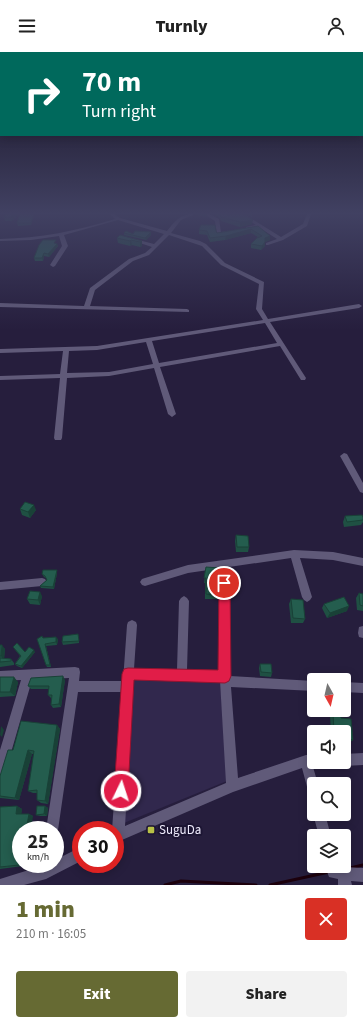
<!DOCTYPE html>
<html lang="en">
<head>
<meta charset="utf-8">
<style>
	:root { --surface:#fff; --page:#f2f2f2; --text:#222; --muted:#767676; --accent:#666a33 }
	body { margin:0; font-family:"Source Sans 3",sans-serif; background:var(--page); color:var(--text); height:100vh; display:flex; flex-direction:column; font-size:15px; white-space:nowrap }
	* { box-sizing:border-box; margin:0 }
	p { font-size:13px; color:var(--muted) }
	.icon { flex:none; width:22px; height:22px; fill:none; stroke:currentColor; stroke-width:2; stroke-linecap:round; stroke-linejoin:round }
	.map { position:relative; height:833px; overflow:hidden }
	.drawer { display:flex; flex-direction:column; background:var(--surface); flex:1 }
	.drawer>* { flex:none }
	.banner { position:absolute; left:0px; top:0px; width:363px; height:84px; box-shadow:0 2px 10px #0003; background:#00695c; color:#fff; overflow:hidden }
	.needle { width:26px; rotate:172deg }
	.buttons { position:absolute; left:307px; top:621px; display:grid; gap:8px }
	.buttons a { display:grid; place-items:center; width:44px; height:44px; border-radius:4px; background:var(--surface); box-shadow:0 2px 10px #0003; font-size:20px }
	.speed { position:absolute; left:12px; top:769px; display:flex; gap:8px; font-size:20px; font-weight:700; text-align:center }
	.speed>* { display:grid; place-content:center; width:52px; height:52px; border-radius:50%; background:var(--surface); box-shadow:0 2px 10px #0003; line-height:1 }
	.speed small { font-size:10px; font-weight:400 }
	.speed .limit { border:6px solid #d22; background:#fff; color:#111 }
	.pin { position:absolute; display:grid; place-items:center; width:34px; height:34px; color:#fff; margin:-17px; border:2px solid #fff; border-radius:50%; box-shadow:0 1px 4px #0007 }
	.me { position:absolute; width:44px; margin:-22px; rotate:4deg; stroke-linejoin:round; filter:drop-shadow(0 0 3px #0008) }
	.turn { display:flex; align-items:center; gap:14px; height:84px; padding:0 16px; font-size:18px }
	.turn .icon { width:52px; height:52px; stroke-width:2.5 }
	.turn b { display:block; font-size:28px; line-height:34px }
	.round { display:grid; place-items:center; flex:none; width:42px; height:42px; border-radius:4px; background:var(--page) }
	.head { display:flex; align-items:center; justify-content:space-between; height:68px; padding:0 16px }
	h1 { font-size:24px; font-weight:800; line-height:30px; color:var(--accent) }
	.action { display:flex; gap:8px; margin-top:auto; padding:8px 16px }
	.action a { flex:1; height:46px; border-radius:4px; background:var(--accent); color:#fff; font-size:16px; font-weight:800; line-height:46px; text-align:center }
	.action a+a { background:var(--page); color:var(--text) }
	header { display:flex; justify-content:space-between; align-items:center; height:52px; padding:0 16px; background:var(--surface); font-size:18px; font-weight:800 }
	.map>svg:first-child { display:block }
	.built { fill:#31284d }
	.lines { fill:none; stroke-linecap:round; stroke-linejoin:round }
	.stream { stroke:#1c000c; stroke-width:3 }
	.minor { fill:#605a79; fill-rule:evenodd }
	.wall { fill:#1f5043 }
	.shaded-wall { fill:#194137 }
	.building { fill:#245d4e; stroke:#194137 }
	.route { fill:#e11d48; stroke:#92132f }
	.poi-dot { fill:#b8c147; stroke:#1c1533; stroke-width:1.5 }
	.labels { text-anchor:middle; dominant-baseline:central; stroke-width:4; stroke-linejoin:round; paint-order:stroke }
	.near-poi-label { font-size:13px; fill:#eeebfc; stroke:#1c1533; text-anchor:start }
</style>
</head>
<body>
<header><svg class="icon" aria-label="menu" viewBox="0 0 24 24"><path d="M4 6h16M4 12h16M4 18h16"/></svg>Turnly<svg class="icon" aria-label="person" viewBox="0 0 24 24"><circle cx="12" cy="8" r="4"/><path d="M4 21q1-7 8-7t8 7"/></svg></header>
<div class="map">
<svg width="363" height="833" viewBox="0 0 363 833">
	<rect width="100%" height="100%" fill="#261e3d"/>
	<path class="built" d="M133 624 220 627 227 729 124 771Z"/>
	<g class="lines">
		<path class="stream" d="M350 816 363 813
			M165 833 181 829 256 833
			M270 833 329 820"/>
		<path class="minor" d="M110 162H114L120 166 167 179C174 170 180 162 193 162V163L181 168 171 181 200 189 206 192 225 211 264 230 262 257 268 267 359 252 362 254 359 256 270 270 306 326 305 328H301L280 294 160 315 176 362 172 365 168 362 154 316 109 324 67 326 62 386 61 388H55L54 386 60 326 0 328V324L60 322 63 299 0 301V297L97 294 263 268 256 257 259 232 221 213 202 194 169 183 149 203 133 209 95 238 90 254 187 257 189 258V260L0 255V251L84 254 90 236 129 207 145 201 152 195 131 188V186L154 192 164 182 118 168 64 183 68 194 55 214 53 215 50 213 62 194 59 184 31 188 0 189V187C40 186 77 179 115 167ZM265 271 277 291 159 311 152 289ZM146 290 153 312 109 320 67 321 69 299 97 298Z
			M204 162H209L219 167 221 180 229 179V181L217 183 215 169Z
			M239 162H244L281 185 303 172 307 162H311L307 174 283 188 268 193H266V191L277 187 260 176 246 177V175L256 173Z
			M344 401 347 402 363 431V441L360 440 340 404Z
			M294 498 333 500 363 506V514L333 508 300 506 312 545 310 548 307 550 304 548 302 545 291 506 188 521 145 534 142 533 140 530 142 527 145 526 188 513Z
			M42 526 45 527 47 530 45 533 42 534 0 538V530Z
			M224 527 227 528 229 531 230 624 314 629V639L231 635 238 726 306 703H314V710H320L318 713 313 715 318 732H314V748L310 746 302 716 233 740 115 791V778H112L122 640H78L58 778 55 783V778H46L69 626 32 628 6 718 4 722 0 724V698L21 628 0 629V619L75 615 79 616 80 620 79 629H123L127 573 128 570 132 568 136 570 137 573 134 617 177 618 179 549 181 546 184 544 187 546 189 549 187 618 220 619 219 531 221 528ZM134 627 220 629 226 731 125 774Z
			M363 574V586L359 585 358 581 359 575Z
			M344 630 363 631V641L344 640Z
			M363 701V713L344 714 340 712 339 710H344V702Z
			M314 759V762H325L331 784H319L313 762Z
			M81 795V809L46 827 24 833H0V827L48 812H55V808Z
			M325 814 363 816V830L351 829 352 833H338V827L329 825Z"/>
	</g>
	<path class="wall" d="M6 162H19L12 169H5L4 165Z
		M34 162V164L31 173 18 174 17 171Z
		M194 162H207L206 165Z
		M215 162H226L252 172 240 175 221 169 220 166Z
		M244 162H252V165Z
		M258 174 270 188 265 190V194L261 198 251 196V192L258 185 251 181 225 188 210 190 207 183 199 182V178L216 179 217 181Z
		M151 180V183L146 188 124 183V181L133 182Z
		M117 186 142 189V194L140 195 132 193 130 194 118 191Z
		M57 191 56 192H57L58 194 49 205 44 204 43 209H35L34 206Z
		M20 457 36 458 30 466 22 463Z
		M345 464 363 465V470L361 473 344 475 343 470Z
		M236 483 249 495 248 500H236L235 489Z
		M206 515 218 543V547H205V531H204Z
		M57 518V521L54 537 41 536 40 534 47 528 46 526 44 525 42 522Z
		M359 541 363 542V559L357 558 356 546Z
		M42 544 40 553 30 552 27 547Z
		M291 547 305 567 303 571H291L289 552Z
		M324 552 347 559 327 566 322 556Z
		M79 584V591L63 593 62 590Z
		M43 586 58 587 57 593 46 594 51 615H47L46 613Z
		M0 593 5 597 4 606 11 607 14 611V613L0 615Z
		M13 595 25 600H35L22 616 17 614 15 612 20 604Z
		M260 612 272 621 271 625 260 624 259 616Z
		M0 625 18 630 15 644 0 645Z
		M65 628 61 655 53 656 51 653V646L48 643 49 637H31L28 634Z
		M319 658H340L341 666 353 688 349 691 344 690V680H331L330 664 319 663Z
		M57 673 60 677 48 752 41 751 37 748V741H33L28 739 34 702H32L19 748 0 746V724L13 698Z
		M17 754 22 757 21 762H29L33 764 21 778V812H24L23 814 0 817V755Z
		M45 754 48 756 47 764H40L36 763Z"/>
	<path class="shaded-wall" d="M14 162H19L12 169 11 165Z
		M253 168 252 172 240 175V170Z
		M251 177V181L225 188 226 184Z
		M151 180V183L146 188 145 186Z
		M270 184V188L265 190V194L261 198 262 194 265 186Z
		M131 188 132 193 130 194V189Z
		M142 189V194L140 195V190Z
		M57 192 58 194 49 205 48 202Z
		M44 201V204L43 209 42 206Z
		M34 453 36 458 30 466 28 460Z
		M57 518V521L54 537 53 535Z
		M40 540 42 544 40 553 38 548Z
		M349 554 347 559 327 566 330 561Z
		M56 585 58 587 57 593 56 590Z
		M45 592 46 594 51 615 50 613Z
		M2 593 5 597 4 609 1 604Z
		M34 598 35 600 22 616 21 614Z
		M63 624 65 628 61 655 59 652Z
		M14 625 18 630 15 644 10 640Z
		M57 673 60 677 48 752 45 749Z
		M1 674 4 678 2 685 0 683Z
		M28 698 32 702 19 748 15 746Z
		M17 754 22 757 21 764 16 762Z
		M45 754 48 756 47 764 44 762Z
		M29 762 33 764 31 778H26Z
		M21 798V812H24L23 814 19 813Z"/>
	<path class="building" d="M6 162H14L11 165H4Z
		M20 162H34L31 171H17Z
		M220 162H226L228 163 234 162H243L253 168 240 170 221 165Z
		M201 173H215L216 179 217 181 258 174 270 184 265 186V190L262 194 251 192 257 186 262 184 251 177 226 184 210 186 207 179 199 178Z
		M126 179 133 182 135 179 151 180 145 186 124 181Z
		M120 183 142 189 140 190 131 188 130 189 117 186Z
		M43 188H56L54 191 57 192 48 202 44 201 42 206H34L39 193Z
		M25 450 34 453 28 460 20 457Z
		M362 463 363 465V468L347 470 345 464Z
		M236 483 248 484 249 495H237Z
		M206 515 220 516 218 543 206 542V526H204Z
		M43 518H57L53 535 40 534 47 528 45 524 42 522Z
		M30 539 40 540 38 548 27 547Z
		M359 541 363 542V554L360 553Z
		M344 545 349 554 330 561 324 552Z
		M291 547 303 548 305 567 293 566Z
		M78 582 79 589 62 590 63 584Z
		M42 584 43 586 56 585V590L45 592 50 613H46L37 587Z
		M17 591 25 600 29 595 34 598 21 614 15 612 21 604 13 595Z
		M0 593H2L1 604H0Z
		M0 606 11 607V609L0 610Z
		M260 612H271L272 621 261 620Z
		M63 624 59 652 51 653 52 643H48L49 634H28L31 626Z
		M0 625H14L10 640H0Z
		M321 658H340L341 666 351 667 353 688 344 687V680H334L333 661 322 660Z
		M21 669 57 673 45 749 37 748V738L28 739 34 699 28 698 15 746 0 744V724L8 698H13Z
		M17 754 16 762H29L26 778H21V798L19 813 0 815V755Z
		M37 754H45L44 762 36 763Z"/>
	<linearGradient id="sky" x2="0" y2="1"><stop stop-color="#151022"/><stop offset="0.58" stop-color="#414162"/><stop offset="1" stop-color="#414162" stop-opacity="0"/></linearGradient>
	<rect width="363" height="278" fill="url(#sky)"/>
	<path class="route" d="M224 526 228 527 230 531 231 624 229 629 225 631 134 628 128 739 126 744 121 746 116 744 114 739 122 622 124 617 128 616 218 618 219 531 220 527Z"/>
	<rect class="poi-dot" x="147" y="774" width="8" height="8" rx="2"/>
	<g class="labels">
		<g class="near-poi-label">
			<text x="159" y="778">SuguDa</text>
		</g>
	</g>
</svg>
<div class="buttons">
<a><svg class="needle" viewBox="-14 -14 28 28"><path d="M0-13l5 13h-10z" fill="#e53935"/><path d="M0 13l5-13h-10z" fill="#767676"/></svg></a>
<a><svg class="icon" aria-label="sound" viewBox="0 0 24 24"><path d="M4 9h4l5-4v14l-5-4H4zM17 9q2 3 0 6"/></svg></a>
<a><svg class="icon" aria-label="search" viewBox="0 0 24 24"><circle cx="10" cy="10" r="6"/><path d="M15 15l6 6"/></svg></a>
<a><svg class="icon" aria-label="layers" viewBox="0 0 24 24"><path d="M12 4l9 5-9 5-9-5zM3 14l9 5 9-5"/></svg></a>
</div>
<div class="speed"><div>25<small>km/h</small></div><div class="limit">30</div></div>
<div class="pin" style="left:224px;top:531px;background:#d93025"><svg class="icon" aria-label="arrive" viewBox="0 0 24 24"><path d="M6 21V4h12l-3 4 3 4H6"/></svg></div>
<svg class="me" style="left:121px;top:739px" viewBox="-20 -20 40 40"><circle r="17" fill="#e11d48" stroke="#fff" stroke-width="3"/><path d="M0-11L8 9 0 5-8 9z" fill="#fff"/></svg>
<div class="banner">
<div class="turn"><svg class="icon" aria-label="right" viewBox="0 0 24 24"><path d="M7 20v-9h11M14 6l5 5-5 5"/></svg><div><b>70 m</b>Turn right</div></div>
</div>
</div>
<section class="drawer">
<div class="head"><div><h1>1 min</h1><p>210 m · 16:05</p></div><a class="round" style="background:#d93025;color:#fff"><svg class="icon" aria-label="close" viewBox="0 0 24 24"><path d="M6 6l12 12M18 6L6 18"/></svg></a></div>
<div class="action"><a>Exit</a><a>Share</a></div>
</section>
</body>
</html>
